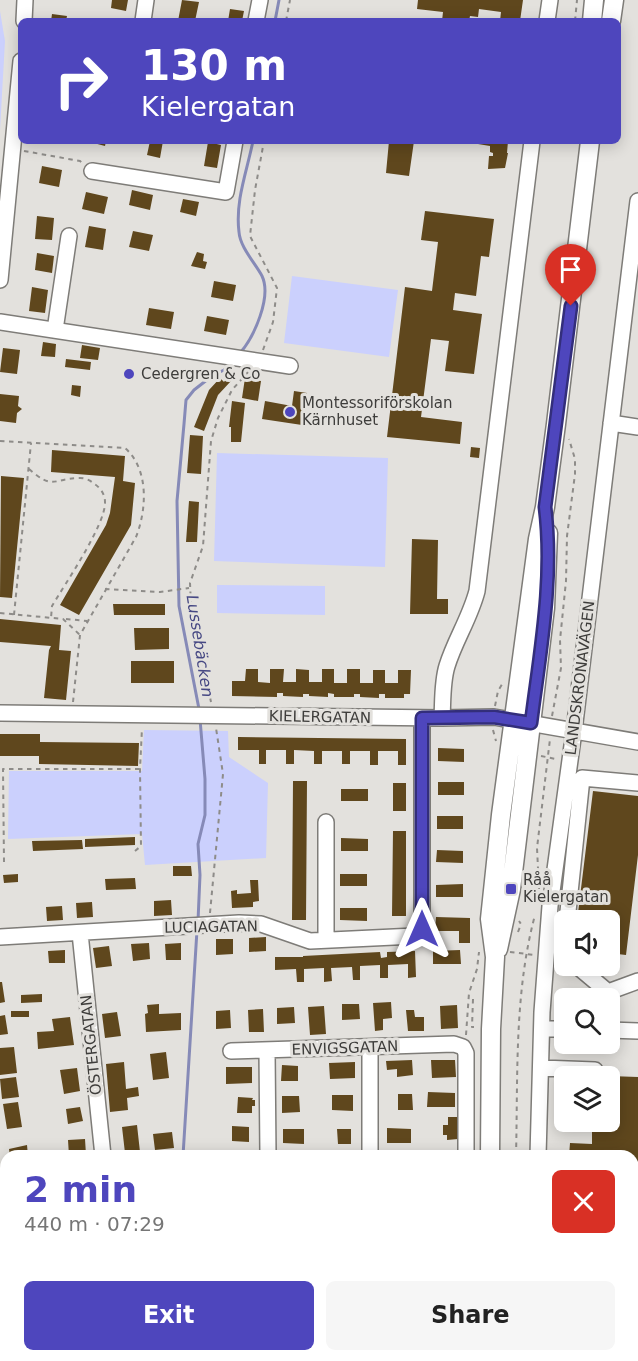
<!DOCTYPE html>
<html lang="en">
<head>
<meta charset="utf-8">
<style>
	:root { --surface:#fff; --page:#f6f6f6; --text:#222; --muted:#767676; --accent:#4e46bd }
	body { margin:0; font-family:"DejaVu Sans",sans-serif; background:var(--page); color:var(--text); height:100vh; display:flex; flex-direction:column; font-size:22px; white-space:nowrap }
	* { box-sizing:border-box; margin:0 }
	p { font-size:20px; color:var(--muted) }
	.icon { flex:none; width:33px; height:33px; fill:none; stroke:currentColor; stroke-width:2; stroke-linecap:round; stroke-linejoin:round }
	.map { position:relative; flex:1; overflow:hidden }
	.drawer { position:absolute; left:0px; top:1150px; width:639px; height:212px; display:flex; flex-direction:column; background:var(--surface); border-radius:18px 18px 0 0; box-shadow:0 3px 15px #0003 }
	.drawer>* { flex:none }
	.guide { position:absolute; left:18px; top:18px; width:603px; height:126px; border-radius:9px; box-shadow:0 3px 15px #0003; background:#4e46bd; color:#fff; overflow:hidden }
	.fabs { position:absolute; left:554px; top:910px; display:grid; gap:12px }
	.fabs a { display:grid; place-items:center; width:66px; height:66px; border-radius:9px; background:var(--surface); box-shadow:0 3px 15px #0003; font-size:30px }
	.pin { position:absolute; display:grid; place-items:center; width:51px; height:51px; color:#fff; margin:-62px -26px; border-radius:50% 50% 50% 0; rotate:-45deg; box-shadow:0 0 6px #0007 }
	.pin .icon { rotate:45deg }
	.me { position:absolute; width:66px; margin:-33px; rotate:0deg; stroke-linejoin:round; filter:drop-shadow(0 0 4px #0008) }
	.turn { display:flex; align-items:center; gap:21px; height:126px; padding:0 24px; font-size:27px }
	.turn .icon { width:78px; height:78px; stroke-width:2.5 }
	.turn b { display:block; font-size:42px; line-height:51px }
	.round { display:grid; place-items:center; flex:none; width:63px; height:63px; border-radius:9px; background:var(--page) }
	.summary { display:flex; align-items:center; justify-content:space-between; height:102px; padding:0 24px }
	h1 { font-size:36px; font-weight:600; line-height:45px; color:var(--accent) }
	.cta { display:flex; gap:12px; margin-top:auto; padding:12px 24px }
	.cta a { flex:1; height:69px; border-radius:9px; background:var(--accent); color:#fff; font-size:24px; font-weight:600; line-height:69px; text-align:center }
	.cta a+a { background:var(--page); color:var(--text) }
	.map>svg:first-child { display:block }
	.green { fill:#cbd0fd }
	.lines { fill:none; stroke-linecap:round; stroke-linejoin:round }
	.stream { stroke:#868ab7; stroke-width:3 }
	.building { fill:#5f471d }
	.minor-casing { stroke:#7e7c78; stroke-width:18 }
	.major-casing { stroke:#7e7c78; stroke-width:21 }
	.path { stroke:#8e8c89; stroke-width:2; stroke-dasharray:4.5 4.5; stroke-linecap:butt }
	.minor { stroke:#fff; stroke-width:15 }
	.major { stroke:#fff; stroke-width:18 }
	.route-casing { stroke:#332e7b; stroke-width:15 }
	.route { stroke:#4e46bd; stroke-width:10 }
	.poi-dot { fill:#4e46bd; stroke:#e3e1dd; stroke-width:2 }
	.labels { text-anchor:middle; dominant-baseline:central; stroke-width:6; stroke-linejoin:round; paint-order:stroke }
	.poi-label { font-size:15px; fill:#3e3d3b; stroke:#e3e1dd; text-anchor:start }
	.street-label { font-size:15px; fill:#3e3d3b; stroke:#e3e1dd }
	.water-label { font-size:16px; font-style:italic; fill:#464883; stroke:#e3e1dd }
</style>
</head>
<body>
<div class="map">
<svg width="638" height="1361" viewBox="0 0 638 1361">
	<rect width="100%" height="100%" fill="#e3e1dd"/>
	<path class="green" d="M0 11 5 41 0 130Z
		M292 276 398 290 389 357 284 343Z
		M217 453 388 458 385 567 214 561Z
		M217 585 325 586V615L217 613Z
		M144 730 228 731 229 757 268 783 266 858 145 865 142 834 8 839 9 771H142Z"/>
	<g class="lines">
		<path class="stream" d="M275 21 279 0
			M240 353C254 337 272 297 262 276 255 263 240 247 239 232 235 201 247 171 253 141
			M199 709 179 606 177 501 184 424 186 400 194 390 212 376 224 370 232 362
			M198 921 200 875 198 844 205 815V779L200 719
			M183 1156 197 930
			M224 1361V1356"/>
	</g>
	<path class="building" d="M112 0H128L126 11 111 8Z
		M182 0 199 2 195 21H178Z
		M418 0H523L520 21H500L501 12 479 9 478 17 470 16 469 21H442L443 12 417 9Z
		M230 9 244 11 242 21H228Z
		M52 14 67 16 66 21H51Z
		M86 141H106L105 146Z
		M150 141H163L160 158 147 155Z
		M389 141H414L409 176 386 173Z
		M460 141H508L507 153H508L505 168 488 169 489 156H493V153L490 152V146Z
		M208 142 221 145 217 168 204 166Z
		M42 166 62 170 59 187 39 183Z
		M132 190 153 195 150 210 129 205Z
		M86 192 108 197 104 214 82 209Z
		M183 199 199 202 196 216 180 212Z
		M425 211 494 219 489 257 481 256 476 296 455 293 453 310 482 314 474 374 445 371 449 341 431 339 421 417 462 422 460 444 387 437 405 287 432 291 438 242 421 240Z
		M37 216 54 218 52 240 35 239Z
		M89 226 106 229 103 250 85 247Z
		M133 231 153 235 149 251 129 247Z
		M197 252 204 254 203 261 207 262 205 269 191 266Z
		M37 253 54 256 52 273 35 270Z
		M214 281 236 285 233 301 211 297Z
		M32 287 48 290 45 313 29 311Z
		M149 308 174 312 171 329 146 325Z
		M207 316 229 320 226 335 204 331Z
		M43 342 56 344 55 357 41 356Z
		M82 345 100 348 98 360 80 358Z
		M3 348 20 350 17 374 0 372Z
		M66 359 91 362 90 370 65 367Z
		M220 378 224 382 227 378 231 381 218 395 204 431 194 427 209 390Z
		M245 378 261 381 258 401 242 398Z
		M72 385 81 386 80 397 71 395Z
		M294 391 307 393 302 425 262 419 265 401 292 406Z
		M0 394 19 396 18 406 22 409 17 413 16 423 0 421Z
		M232 401 245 403 241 442H231V427H229Z
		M190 435 203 436 201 474 187 473Z
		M471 447 480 448 479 458 470 457Z
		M52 450 125 456 123 481 135 483 131 525 79 615 60 605 106 525 110 513 115 477 51 472Z
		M1 476 24 478 12 598 0 597Z
		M189 501 199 502 197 542H186Z
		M412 539 438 540 437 599H448V614H410Z
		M113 604H165V615H114Z
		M0 619 61 625 59 650 71 651 66 700 44 698 49 650 51 646 0 642Z
		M134 628H169V649L135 650Z
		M131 661H174V683H131Z
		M246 669H258V682L270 683V669H284L283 682H296V669L309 670V682H322V669H334V683H347V669H360V683H373V670H385V683H398V670H411L410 694H404V698H385V694H379V698L360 697V694H354V697H334V694L328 693V697L309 696V694H303V697L283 696V693H277V697L232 696V681H245Z
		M0 734H40V742L139 743 138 766 39 764V756H0Z
		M238 737 406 739V765H398V751H378V765H370V751H350V764H342V751H322V764H314V751L294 750V764H286V750H266V764H259V750H238Z
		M438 748 464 749V762L438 761Z
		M293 781H307L306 920H292Z
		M438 782H464V795H438Z
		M393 783H406V811H393Z
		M341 789H368V801H341Z
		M593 791 638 796V855L626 955 609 953V921H577Z
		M437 816H463V829H437Z
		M393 831H406V916H392Z
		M135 837V845L85 847V839Z
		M341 838 368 839V851H341Z
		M82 840 83 849 33 851 32 841Z
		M437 850 463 851V863L436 862Z
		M173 866H191L192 876H173Z
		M18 874V882L4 883 3 875Z
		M340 874H367V886H340Z
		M135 878 136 889 106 890 105 879Z
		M250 880H258L259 901 253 902V907L232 908 231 891 237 890V894L251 893Z
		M463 884V897H436V885Z
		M171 900 172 915 154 916V901Z
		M92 902 93 917 77 918 76 903Z
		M62 906 63 920 47 921 46 907Z
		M340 908H367V921L340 920Z
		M436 917 470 918V943H459V931H435Z
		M266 937V951L249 952V938Z
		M216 939H233V954L216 955Z
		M149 943 150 959 133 961 131 944Z
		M181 943V960H166L165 944Z
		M109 946 112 966 96 968 93 948Z
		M65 950V963H49L48 951Z
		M460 950 461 964H433V951Z
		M415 951 416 977 408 978V964L388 965V978H380V965L360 966V980H353L352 967 331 968 332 981 324 982V968L304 969V982H297L296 969 275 970V957H303V956L380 952 381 958 387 957V952Z
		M0 982H2L5 1002 0 1003Z
		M42 994V1002L21 1003V995Z
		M391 1002 392 1018 383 1019V1030L375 1031 373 1003Z
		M159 1004V1014L181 1013V1030L146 1032 145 1014 148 1013 147 1005Z
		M342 1004H359L360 1019 342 1020Z
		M457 1005 458 1028 441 1029 440 1006Z
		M324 1006 326 1034 310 1035 308 1007Z
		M294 1007 295 1023 277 1024V1008Z
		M263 1009 264 1032H249L248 1010Z
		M230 1010 231 1028 216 1029V1011Z
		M406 1010H414L415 1017H424V1031H408Z
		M11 1011H29V1017H11Z
		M117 1012 121 1036 105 1038 102 1014Z
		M5 1015 8 1034 0 1035V1016Z
		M70 1017 74 1045 38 1049 37 1032 54 1031 52 1019Z
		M14 1047 17 1073 0 1075V1048Z
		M166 1052 169 1078 153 1080 150 1054Z
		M412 1060 413 1075 397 1077V1069L387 1070 386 1061Z
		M431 1060H455L456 1077 432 1078Z
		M124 1062 126 1089 138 1087 139 1096 127 1098 128 1110 110 1112 106 1064Z
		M355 1062V1078L330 1079 329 1063Z
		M282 1065 298 1066V1081H281Z
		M226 1067H252V1083L226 1084Z
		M77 1068 80 1091 64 1094 60 1070Z
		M609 1076 638 1077V1186H633V1156H569L570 1143 592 1144V1122H609Z
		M16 1077 19 1097 2 1099 0 1079Z
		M428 1092 455 1093V1107H427Z
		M398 1094H412L413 1110H398Z
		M332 1095H353V1111L332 1110Z
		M282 1096H299L300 1112 282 1113Z
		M238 1097 253 1098 252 1100H255V1106H252V1113H237Z
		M18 1102 22 1127 7 1129 3 1104Z
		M80 1107 83 1121 68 1124 66 1109Z
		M448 1117H457L458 1139 447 1140V1135H443V1125H448Z
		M137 1125 140 1152 125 1153 122 1127Z
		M232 1126 249 1127V1142L232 1141Z
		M387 1128 411 1129V1143H387Z
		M283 1129H304V1144L283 1143Z
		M337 1129H351V1144H338Z
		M172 1132 174 1148 155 1150 153 1134Z
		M85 1139 86 1155 69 1156 68 1140Z
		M27 1145 28 1156H10L9 1149Z
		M633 1237 638 1238V1309H633Z
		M0 1278H6V1290H0Z
		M633 1324H638V1360L556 1359V1356H633Z
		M34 1356H54V1361H34Z
		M100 1356H118V1361H100Z
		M173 1356 174 1361H152V1360Z"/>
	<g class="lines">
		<g class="minor-casing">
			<path id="minor" d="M24 21 25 0
				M143 21 146 0
				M256 21 260 0
				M547 21 550 0
				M92 171 226 192 235 141
				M0 280 21 61
				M0 322 290 366
				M55 330 69 236
				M611 423 638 427
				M0 713 442 718 494 717 638 742
				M442 718C443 701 442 682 447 666 455 640 470 618 477 591L532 141
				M567 921 582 778 638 783
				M80 933 103 1156
				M0 937 239 923 261 924 310 941 415 936 422 929V718
				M326 940V822
				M577 966 608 992 638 981
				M542 1029H564
				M609 1030 638 1031
				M231 1051 454 1044 463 1047 466 1053V1156
				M267 1051 268 1156
				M541 1068 595 1070
				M370 1156V1048
				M538 1156 542 1012 550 906 574 731 638 201
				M0 1185 6 1229
				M0 1302H6
				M22 1356 23 1361
				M129 1356V1361
				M496 1356 499 1361
				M405 1361H444"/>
		</g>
		<g class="major-casing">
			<path id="major" d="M592 21 594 0
				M611 21 614 0
				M498 949 511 889 545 608 548 533
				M490 1156 491 1029 495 957 490 919 501 815 538 539 545 507 556 424 590 141
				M485 1361V1356"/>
		</g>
		<path class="path" d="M286 21 290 0
			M575 21 577 0
			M24 151 80 161 83 164
			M263 350 273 322 277 288 250 236 255 190 264 141
			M0 441 125 448C149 469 147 509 136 537L80 635 73 702
			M29 469C54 491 53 478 80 478 85 478 90 480 93 483 100 487 105 494 105 502 106 524 65 584 52 606L51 618
			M105 589 160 592 189 588
			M0 613 63 619 80 635
			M14 615 31 443
			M66 619 87 621
			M211 702 191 605 190 583 203 546 211 441 218 418 232 390 248 372
			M495 706 498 691 504 681
			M552 716 561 668 560 640 566 581 567 536 575 474V459L569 439
			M493 730 496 741
			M541 756 556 759
			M135 851 141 846 140 769 142 728
			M4 862 3 769H140
			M539 889 537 848 550 739
			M210 913 223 774 216 728
			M518 932 521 924 519 921
			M510 952 535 955
			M473 999 472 1027H474
			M466 1035 469 993 477 969 479 952
			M516 1156C518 1076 514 993 535 915
			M5 1313 6 1320
			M460 1361 467 1356"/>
		<use href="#minor" class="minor"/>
		<use href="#major" class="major"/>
	</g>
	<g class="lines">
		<g class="route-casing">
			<path id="route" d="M422 929V718L494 717 531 723C540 652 554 579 545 507L571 306"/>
		</g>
		<use href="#route" class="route"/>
	</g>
	<g class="poi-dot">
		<circle cx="129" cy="374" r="6"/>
		<circle cx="290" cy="412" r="6"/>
		<rect x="505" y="883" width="12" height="12" rx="3"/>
	</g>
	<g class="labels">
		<g class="poi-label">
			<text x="141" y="374">Cedergren &amp; Co</text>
			<text x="302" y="403">Montessoriförskolan<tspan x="302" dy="17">Kärnhuset</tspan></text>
			<text x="523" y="880">Råå<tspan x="523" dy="17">Kielergatan</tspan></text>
		</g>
		<g class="street-label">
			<text transform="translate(580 678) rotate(-83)">LANDSKRONAVÄGEN</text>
			<text transform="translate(320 717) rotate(1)">KIELERGATAN</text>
			<text transform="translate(211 927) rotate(-1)">LUCIAGATAN</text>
			<text transform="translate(91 1045) rotate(-96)">ÖSTERGATAN</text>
			<text transform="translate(345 1048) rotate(-2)">ENVIGSGATAN</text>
		</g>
		<g class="water-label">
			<text transform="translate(200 646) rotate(81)">Lussebäcken</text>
		</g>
	</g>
</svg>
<div class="fabs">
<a><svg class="icon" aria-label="sound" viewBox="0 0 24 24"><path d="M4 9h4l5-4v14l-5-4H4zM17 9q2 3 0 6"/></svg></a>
<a><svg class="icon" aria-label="search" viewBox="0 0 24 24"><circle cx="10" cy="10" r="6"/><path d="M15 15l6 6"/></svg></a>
<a><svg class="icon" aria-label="layers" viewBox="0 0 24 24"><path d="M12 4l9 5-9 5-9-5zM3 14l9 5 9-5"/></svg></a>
</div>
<div class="pin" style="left:571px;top:306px;background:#d93025"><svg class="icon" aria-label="arrive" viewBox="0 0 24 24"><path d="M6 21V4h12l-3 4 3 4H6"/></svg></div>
<svg class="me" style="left:422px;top:929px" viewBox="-20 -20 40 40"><path d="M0-17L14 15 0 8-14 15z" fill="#4e46bd" stroke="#fff" stroke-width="4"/></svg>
<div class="guide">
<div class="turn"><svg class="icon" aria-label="right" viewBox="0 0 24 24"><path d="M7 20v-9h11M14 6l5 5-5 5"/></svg><div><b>130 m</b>Kielergatan</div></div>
</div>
<section class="drawer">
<div class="summary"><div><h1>2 min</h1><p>440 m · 07:29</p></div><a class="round" style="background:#d93025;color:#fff"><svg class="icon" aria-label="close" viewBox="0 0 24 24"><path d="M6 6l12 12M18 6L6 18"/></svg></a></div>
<div class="cta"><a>Exit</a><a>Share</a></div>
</section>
</div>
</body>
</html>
